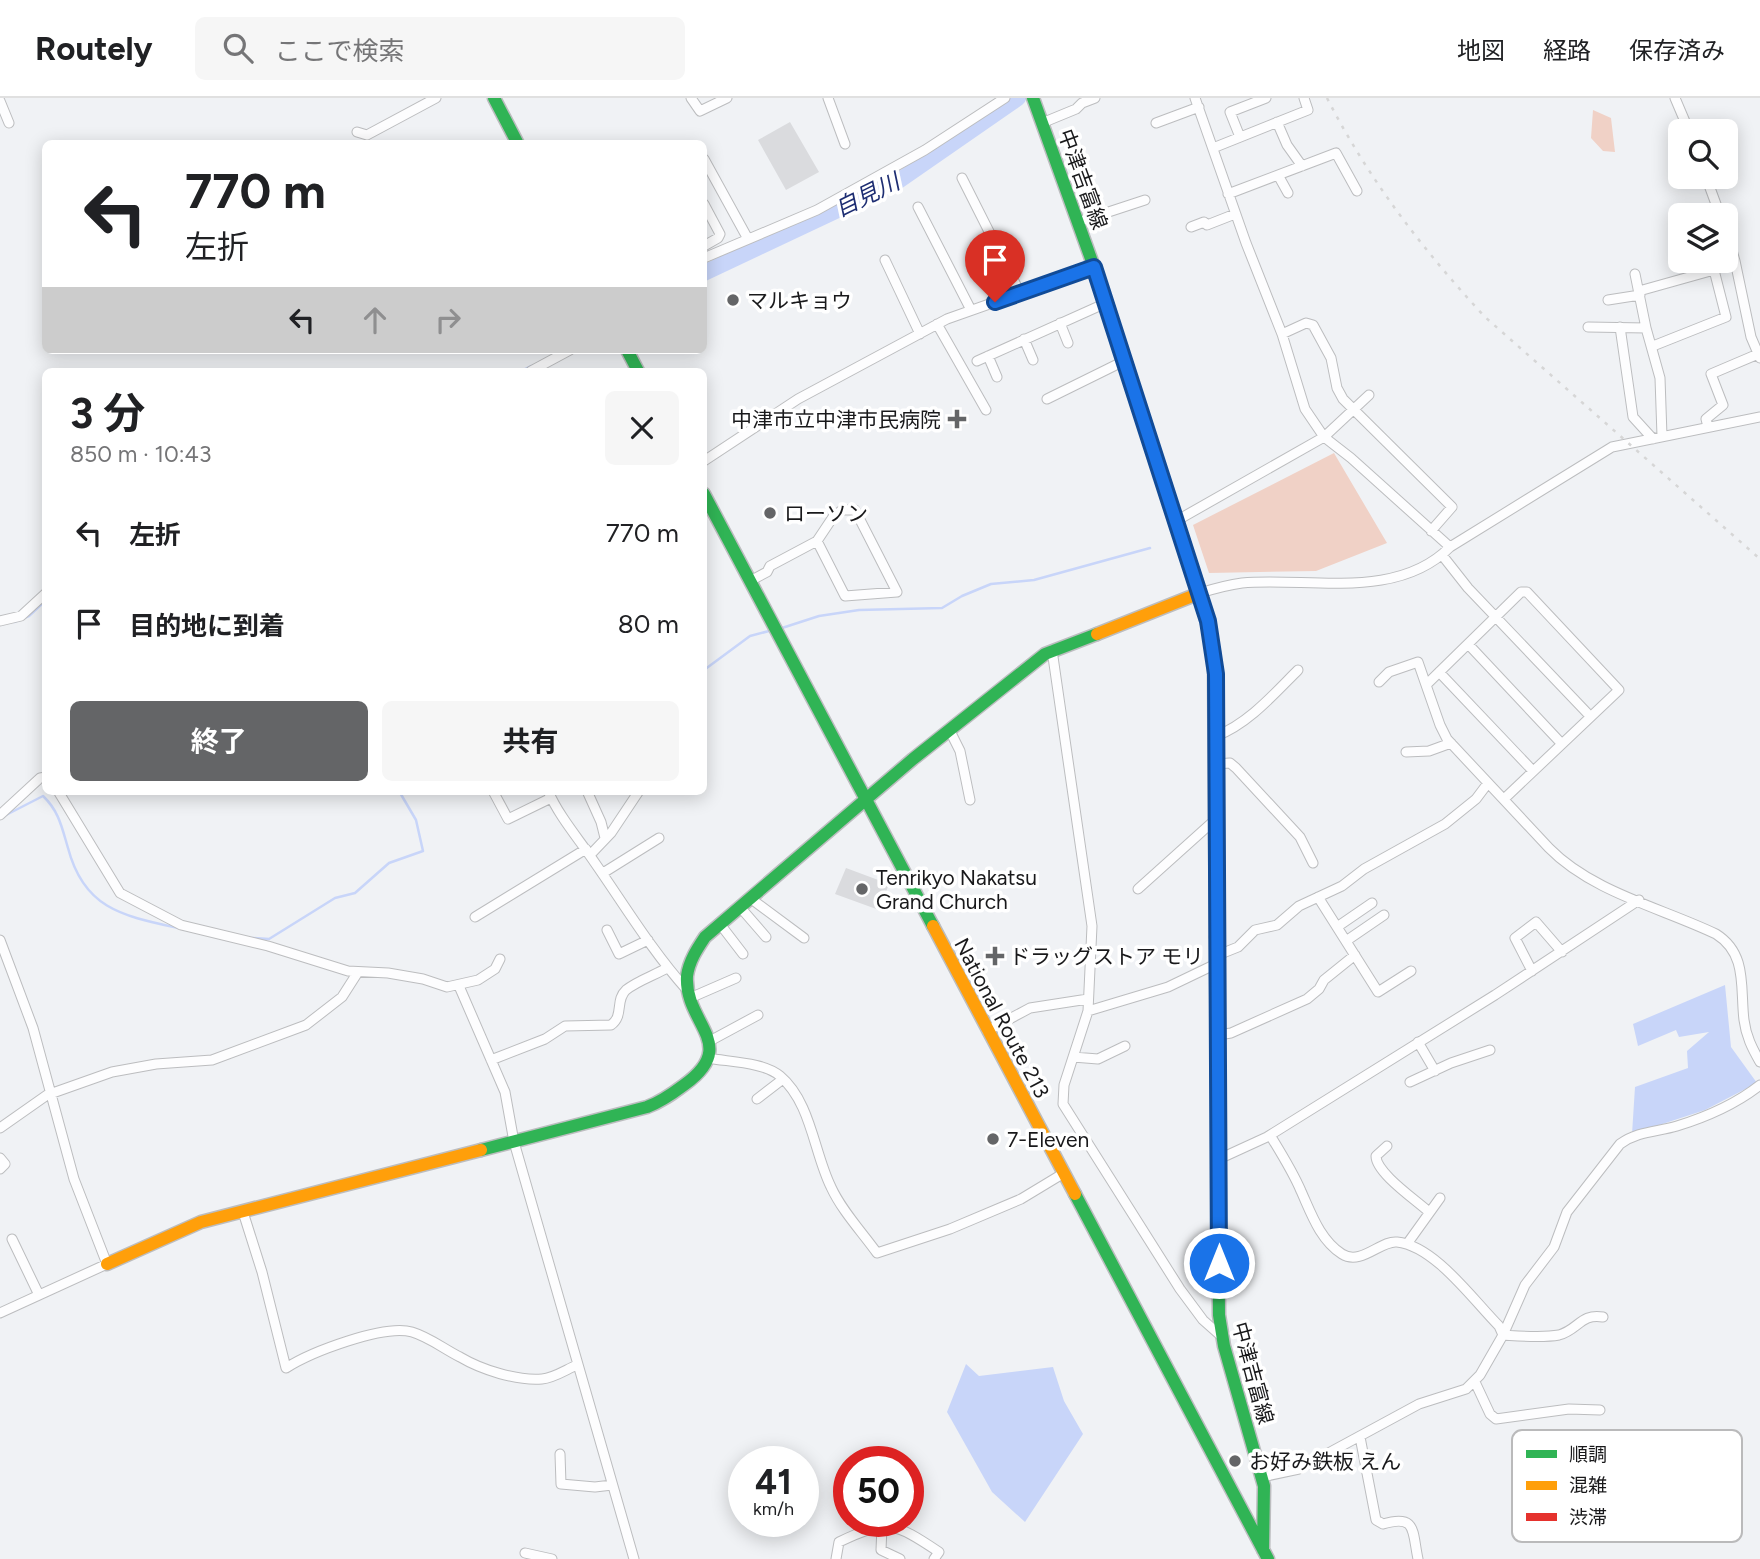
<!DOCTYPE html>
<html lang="ja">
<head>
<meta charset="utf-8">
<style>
	:root { --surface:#fff; --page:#f6f6f6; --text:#202124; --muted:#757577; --line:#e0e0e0; --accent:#646567 }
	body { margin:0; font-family:Figtree,"Noto Sans JP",sans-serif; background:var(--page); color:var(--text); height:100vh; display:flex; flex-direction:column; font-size:26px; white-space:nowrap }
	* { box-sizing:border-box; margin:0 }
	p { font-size:23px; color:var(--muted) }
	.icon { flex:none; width:38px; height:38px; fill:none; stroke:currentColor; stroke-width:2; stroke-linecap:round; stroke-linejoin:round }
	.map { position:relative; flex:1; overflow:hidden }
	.details { position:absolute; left:42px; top:270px; width:665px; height:427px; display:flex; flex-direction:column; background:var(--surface); border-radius:10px; box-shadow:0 4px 18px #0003 }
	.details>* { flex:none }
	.guide { position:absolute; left:42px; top:42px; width:665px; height:214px; border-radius:10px; box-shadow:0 4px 18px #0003; background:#fff; color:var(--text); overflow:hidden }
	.fabs { position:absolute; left:1668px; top:21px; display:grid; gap:14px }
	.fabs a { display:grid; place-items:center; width:70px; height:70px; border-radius:10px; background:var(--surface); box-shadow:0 4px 18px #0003; font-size:35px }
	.speed { position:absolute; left:728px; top:1348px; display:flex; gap:14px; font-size:35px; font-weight:700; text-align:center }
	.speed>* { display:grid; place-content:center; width:91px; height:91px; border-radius:50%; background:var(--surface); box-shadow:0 4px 18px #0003; line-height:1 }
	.speed small { font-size:18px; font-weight:400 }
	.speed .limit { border:10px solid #d22; background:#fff; color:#111 }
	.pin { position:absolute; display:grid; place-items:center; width:60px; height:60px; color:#fff; margin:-72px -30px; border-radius:50% 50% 50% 0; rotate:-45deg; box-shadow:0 0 7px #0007 }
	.pin .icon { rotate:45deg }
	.me { position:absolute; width:77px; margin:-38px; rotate:0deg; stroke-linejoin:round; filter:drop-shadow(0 0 5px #0008) }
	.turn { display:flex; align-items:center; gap:24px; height:147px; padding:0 28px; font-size:32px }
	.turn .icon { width:91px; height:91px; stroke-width:2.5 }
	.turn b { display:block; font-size:49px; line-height:60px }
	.lanes { display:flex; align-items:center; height:66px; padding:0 28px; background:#0003; justify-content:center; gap:35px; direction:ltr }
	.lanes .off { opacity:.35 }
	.round { display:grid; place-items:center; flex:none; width:74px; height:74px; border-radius:10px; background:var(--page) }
	.summary { display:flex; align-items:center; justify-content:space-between; height:119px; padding:0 28px }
	h1 { font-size:42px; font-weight:700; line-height:52px }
	.action { display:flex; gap:14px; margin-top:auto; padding:14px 28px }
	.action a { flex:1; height:80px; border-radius:10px; background:var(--accent); color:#fff; font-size:28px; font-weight:700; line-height:80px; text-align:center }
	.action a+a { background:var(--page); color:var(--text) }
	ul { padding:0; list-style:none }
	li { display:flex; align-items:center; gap:21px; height:91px; padding:0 28px }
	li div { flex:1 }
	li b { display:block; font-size:26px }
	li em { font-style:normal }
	header { display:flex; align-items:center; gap:42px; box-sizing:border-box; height:98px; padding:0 35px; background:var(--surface); border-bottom:2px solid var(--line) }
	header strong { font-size:33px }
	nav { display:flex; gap:38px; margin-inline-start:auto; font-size:24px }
	.search { width:490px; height:63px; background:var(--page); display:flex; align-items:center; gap:18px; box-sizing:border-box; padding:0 24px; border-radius:10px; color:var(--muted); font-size:26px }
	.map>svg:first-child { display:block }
	.green { fill:#f0d1c6 }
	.water { fill:#c8d5f9 }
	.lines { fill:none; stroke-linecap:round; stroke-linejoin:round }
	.stream { stroke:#c8d5f9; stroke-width:2.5 }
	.river { stroke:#c8d5f9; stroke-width:16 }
	.building { fill:#dadbde }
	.street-casing { stroke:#bcbdbf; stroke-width:11 }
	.fast-casing { stroke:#bcbdbf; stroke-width:15 }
	.slow-casing { stroke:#bcbdbf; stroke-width:15 }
	.jam-casing { stroke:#bcbdbf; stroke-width:15 }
	.street { stroke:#fdfdfe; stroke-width:9 }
	.fast { stroke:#30b455; stroke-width:12 }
	.slow { stroke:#ff9f0a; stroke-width:12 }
	.jam { stroke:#e5322d; stroke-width:12 }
	.rail { stroke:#d6d6d6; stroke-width:2.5; stroke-dasharray:3.5 7; stroke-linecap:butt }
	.route-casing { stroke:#114b97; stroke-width:18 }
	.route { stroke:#1a73e8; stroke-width:12 }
	.poi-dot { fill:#646567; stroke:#fff; stroke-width:2.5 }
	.labels { text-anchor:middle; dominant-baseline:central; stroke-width:7; stroke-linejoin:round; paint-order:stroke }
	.street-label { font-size:21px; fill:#19191b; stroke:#fff }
	.poi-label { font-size:21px; fill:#19191b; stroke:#fff; text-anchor:start }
	.water-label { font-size:23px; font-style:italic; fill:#1e2e73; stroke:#fff }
	.key { fill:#fff; stroke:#bababb; stroke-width:2 }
	.key-label { font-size:19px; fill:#19191b }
</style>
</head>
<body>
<header>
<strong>Routely</strong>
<div class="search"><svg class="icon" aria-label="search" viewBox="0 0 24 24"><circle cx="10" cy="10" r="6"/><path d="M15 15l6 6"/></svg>ここで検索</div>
<nav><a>地図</a><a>経路</a><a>保存済み</a></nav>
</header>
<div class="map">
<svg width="1760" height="1461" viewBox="0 0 1760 1461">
	<rect width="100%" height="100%" fill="#f0f2f5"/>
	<path class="green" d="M1593 12 1611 20 1615 54 1603 53 1591 40Z
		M1334 355 1387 445 1316 473 1209 475 1193 427Z"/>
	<path class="water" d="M1725 887 1731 949 1757 985 1705 1012 1632 1036 1635 989 1688 970 1687 953 1709 934 1679 939 1676 932 1638 948 1633 926Z
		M966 1266 979 1278 1053 1269 1064 1303 1083 1336 1025 1424 992 1394 947 1314Z"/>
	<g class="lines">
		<path class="stream" d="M521 273 531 268
			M14 524 29 518 46 502
			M782 530 819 518 859 512 942 510 962 498 991 486 1034 482 1150 450
			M704 572 750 538 769 533
			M6 717 43 698C59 713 62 730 68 750 84 811 123 818 178 830
			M253 840 269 841 335 800 355 795 389 765 423 753 416 722 399 693"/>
		<path class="river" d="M704 175 897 84 1018 0"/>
	</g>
	<path class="building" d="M790 24 819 74 786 92 758 42Z
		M846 770 889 786 879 812 835 796Z"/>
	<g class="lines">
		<g class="street-casing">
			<path id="street" d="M691 0 700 13 727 0
				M828 0 845 46
				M1675 0 1689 33
				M0 3 9 25
				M1277 24 1287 47 1302 68
				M1042 25 1076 11 1082 5 1095 0
				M1156 25 1199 9
				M357 34 367 37 436 0
				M1240 39 1230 14 1266 0
				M1213 50 1308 12 1304 0
				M704 61 748 141
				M1278 77 1288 95
				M1706 79 1720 117
				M962 80 1020 195
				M1228 96 1336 55 1357 93
				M704 106 720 136 718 140 704 148
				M918 109 971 212
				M1078 124 1145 102
				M1191 129 1204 124 1207 127 1235 116
				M1726 131 1735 163 1751 239 1760 260
				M704 160 817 112 925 52 1005 0
				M885 162 920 236
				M1635 176 1646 230
				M1639 193 1714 172 1726 219 1653 248
				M1608 202 1640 197
				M1060 225 1068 245
				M937 226 986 312
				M1588 229 1646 230 1660 280 1662 338
				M1620 229 1633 319 1653 341
				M1282 236 1306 225 1313 227 1331 260 1337 290 1343 301 1452 409 1431 433
				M1024 241 1033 262
				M988 258 997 279
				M977 263 1106 205
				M531 273 570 252
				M1369 297 1324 339 1351 360 1450 449
				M1047 301 1124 263
				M1708 329 1706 321 1723 307 1711 276 1758 256
				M704 363 798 301 947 221 1094 169
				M1176 423 1324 339 1305 311 1282 236 1246 145 1195 0
				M1442 457 1468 490 1590 618
				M750 483 767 474 770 468 817 443 833 419 842 412H855L897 494 845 498 817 443
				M1200 495C1213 491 1227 487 1242 485 1308 479 1397 503 1450 449L1612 349 1760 319
				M0 523 21 518 46 495
				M1468 546 1561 645
				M1052 552 1092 828 1088 913 1064 987 1063 1006 1180 1191 1203 1222 1221 1238
				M1439 574 1533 673
				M1379 584 1389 574 1418 564 1426 587
				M949 631 960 653 970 702
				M1216 638C1248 626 1274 596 1298 572
				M1406 654 1429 653 1451 645
				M1216 666 1230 665 1236 670 1300 739 1313 765
				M58 693 120 795 181 827 268 848 348 873 388 875 423 881 447 889 478 882 495 871 500 861
				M493 693 508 721 551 700
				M548 693C560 720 579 741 595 765 625 808 652 853 687 892
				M587 693 601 724 605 740
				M1504 701 1619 592 1527 494H1521L1426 587 1440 627 1447 641 1549 750C1592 794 1662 810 1716 836 1748 856 1740 891 1744 922 1746 938 1752 950 1760 964
				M0 717 40 680 46 679
				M590 757 611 735 639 693
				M603 775 659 740
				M1138 791 1217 720
				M1318 799 1378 894 1411 873
				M750 800 804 840
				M740 809 766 839
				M475 819 586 751
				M720 826 743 856
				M1337 829 1372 805
				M607 832 619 856 648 842
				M0 842 33 930 74 1081 107 1166 0 1215
				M1346 843 1384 817
				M1218 857 1238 849 1255 832 1277 827 1299 808 1342 788 1364 771 1445 726 1476 701 1488 685
				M1532 873 1515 840 1536 824 1562 854
				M459 888 505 994 514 1044 634 1461
				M690 900 736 880
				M1088 913 1168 889 1218 865
				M987 933 1030 910 1088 901
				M1218 937 1231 935 1307 901 1319 891 1324 882 1355 857
				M708 944 758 917
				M1418 944 1435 973
				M1073 959 1098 961 1125 948
				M708 960C729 964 764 964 780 978 811 1004 814 1055 831 1089 842 1113 862 1134 877 1155L950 1131 1021 1101 1064 1075
				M491 962 545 941 565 928 611 927C624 918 615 902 626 892 637 883 655 877 667 870
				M1410 984 1451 965 1490 952
				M757 1001 783 981
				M0 1030 47 997 112 974 156 966 212 962 306 927 342 899 358 874
				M1387 1048 1376 1058C1376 1075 1416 1102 1429 1114
				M0 1060 5 1066 0 1071
				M1219 1061 1267 1039 1495 897 1639 802
				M243 1114 262 1174 286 1270C311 1254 384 1226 412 1234 429 1239 444 1251 460 1259 482 1272 517 1283 542 1281 554 1280 567 1271 577 1267
				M12 1141 39 1197
				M1407 1146 1440 1100
				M1603 1219C1581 1215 1578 1232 1559 1237 1542 1240 1520 1238 1503 1237L1525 1187 1554 1149 1567 1114 1620 1046C1638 1033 1657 1034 1677 1028 1706 1019 1736 1006 1760 987
				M1475 1284 1490 1316 1496 1321 1569 1311 1600 1312
				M1360 1339 1376 1422 1383 1426C1417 1416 1412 1433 1418 1461
				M560 1356 561 1386 595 1389 612 1387
				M1262 1379 1299 1371 1419 1306 1466 1291 1480 1277 1503 1237 1499 1228C1473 1202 1435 1148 1397 1144 1381 1142 1361 1168 1342 1156 1320 1142 1311 1115 1301 1093 1293 1074 1281 1055 1270 1037
				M882 1428 881 1452 900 1461
				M525 1455 552 1461
				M836 1461 839 1444C887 1421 894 1424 939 1454L934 1461"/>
		</g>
		<g class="fast-casing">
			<path id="fast" d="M494 0 518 46
				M1033 0 1094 169 1200 495 1208 529
				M627 252 638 273
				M704 396 933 828
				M481 1052 647 1009C661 1004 672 996 684 987 741 946 684 926 687 878 689 863 697 851 705 839L913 661 1045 556 1097 536
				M1218 1077 1219 1217 1224 1248 1264 1388 1263 1452
				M1075 1096 1268 1461"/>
		</g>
		<g class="slow-casing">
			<path id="slow" d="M1208 529 1214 555 1216 839
				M1097 536 1200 495
				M933 828 1075 1096
				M107 1166 201 1124 481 1052"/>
		</g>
		<g class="jam-casing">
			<path id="jam" d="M1216 839 1218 1077"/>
		</g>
		<use href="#street" class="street"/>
		<use href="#fast" class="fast"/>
		<use href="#slow" class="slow"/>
		<use href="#jam" class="jam"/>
		<path class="rail" d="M1327 0C1369 82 1423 152 1485 219L1760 461"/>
	</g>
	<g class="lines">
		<g class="route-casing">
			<path id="route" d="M995 204 1094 169 1208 523 1216 576 1219 1165"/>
		</g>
		<use href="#route" class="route"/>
	</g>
	<g class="poi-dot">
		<circle cx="733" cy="202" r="7"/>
		<path d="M953.5 310.5h7v7h7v7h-7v7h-7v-7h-7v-7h7z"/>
		<circle cx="770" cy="415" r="7"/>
		<circle cx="862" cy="791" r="7"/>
		<path d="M991.5 847.5h7v7h7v7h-7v7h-7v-7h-7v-7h7z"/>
		<circle cx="993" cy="1041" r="7"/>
		<circle cx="1235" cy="1363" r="7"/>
	</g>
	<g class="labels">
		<g class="street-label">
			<text transform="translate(1083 81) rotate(70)">中津吉富線</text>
			<text transform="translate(1002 920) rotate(62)">National Route 213</text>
			<text transform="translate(1253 1275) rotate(75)">中津吉富線</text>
		</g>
		<g class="poi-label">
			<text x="747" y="202">マルキョウ</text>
			<text x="941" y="321" text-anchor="end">中津市立中津市民病院</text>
			<text x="784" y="415">ローソン</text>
			<text x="876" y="779">Tenrikyo Nakatsu<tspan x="876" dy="24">Grand Church</tspan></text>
			<text x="1009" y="858">ドラッグストア モリ</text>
			<text x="1007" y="1041">7-Eleven</text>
			<text x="1249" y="1363">お好み鉄板 えん</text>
		</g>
		<g class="water-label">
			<text transform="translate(867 97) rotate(-26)">自見川</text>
		</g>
	</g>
	<rect x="1512" y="1332" width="230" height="112" rx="10" class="key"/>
	<rect x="1526" y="1352" width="31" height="8" fill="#30b455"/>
	<rect x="1526" y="1383" width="31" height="9" fill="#ff9f0a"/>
	<rect x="1526" y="1415" width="31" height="8" fill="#e5322d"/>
	<g class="key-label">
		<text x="1569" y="1363">順調</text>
		<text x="1569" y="1394">混雑</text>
		<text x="1569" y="1426">渋滞</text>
	</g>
</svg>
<div class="fabs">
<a><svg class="icon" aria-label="search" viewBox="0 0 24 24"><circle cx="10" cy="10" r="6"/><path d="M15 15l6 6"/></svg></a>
<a><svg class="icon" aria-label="layers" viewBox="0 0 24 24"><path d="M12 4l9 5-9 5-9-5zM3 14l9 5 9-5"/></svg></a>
</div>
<div class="speed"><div>41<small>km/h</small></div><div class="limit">50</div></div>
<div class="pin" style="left:995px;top:204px;background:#d93025"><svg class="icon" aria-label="arrive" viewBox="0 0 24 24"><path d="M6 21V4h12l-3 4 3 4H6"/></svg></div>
<svg class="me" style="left:1219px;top:1165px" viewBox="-20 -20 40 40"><circle r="17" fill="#1a73e8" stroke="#fff" stroke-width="3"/><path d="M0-11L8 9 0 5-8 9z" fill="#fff"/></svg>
<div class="guide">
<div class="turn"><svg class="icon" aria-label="left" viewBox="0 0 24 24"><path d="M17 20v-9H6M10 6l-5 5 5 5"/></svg><div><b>770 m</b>左折</div></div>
<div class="lanes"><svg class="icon" aria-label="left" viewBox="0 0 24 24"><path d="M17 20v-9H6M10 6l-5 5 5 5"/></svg><svg class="icon off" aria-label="ahead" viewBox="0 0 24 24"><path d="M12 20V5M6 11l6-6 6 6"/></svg><svg class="icon off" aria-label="right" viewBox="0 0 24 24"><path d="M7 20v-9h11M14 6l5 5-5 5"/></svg></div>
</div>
<section class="details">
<div class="summary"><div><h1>3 分</h1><p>850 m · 10:43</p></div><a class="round"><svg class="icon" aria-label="close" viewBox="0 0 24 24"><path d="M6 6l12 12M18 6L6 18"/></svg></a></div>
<ul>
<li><svg class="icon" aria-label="left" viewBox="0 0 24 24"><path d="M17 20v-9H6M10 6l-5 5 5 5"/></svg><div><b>左折</b></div><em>770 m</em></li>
<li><svg class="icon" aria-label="arrive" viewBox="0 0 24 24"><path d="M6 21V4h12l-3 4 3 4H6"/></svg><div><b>目的地に到着</b></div><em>80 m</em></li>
</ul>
<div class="action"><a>終了</a><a>共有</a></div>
</section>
</div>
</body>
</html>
